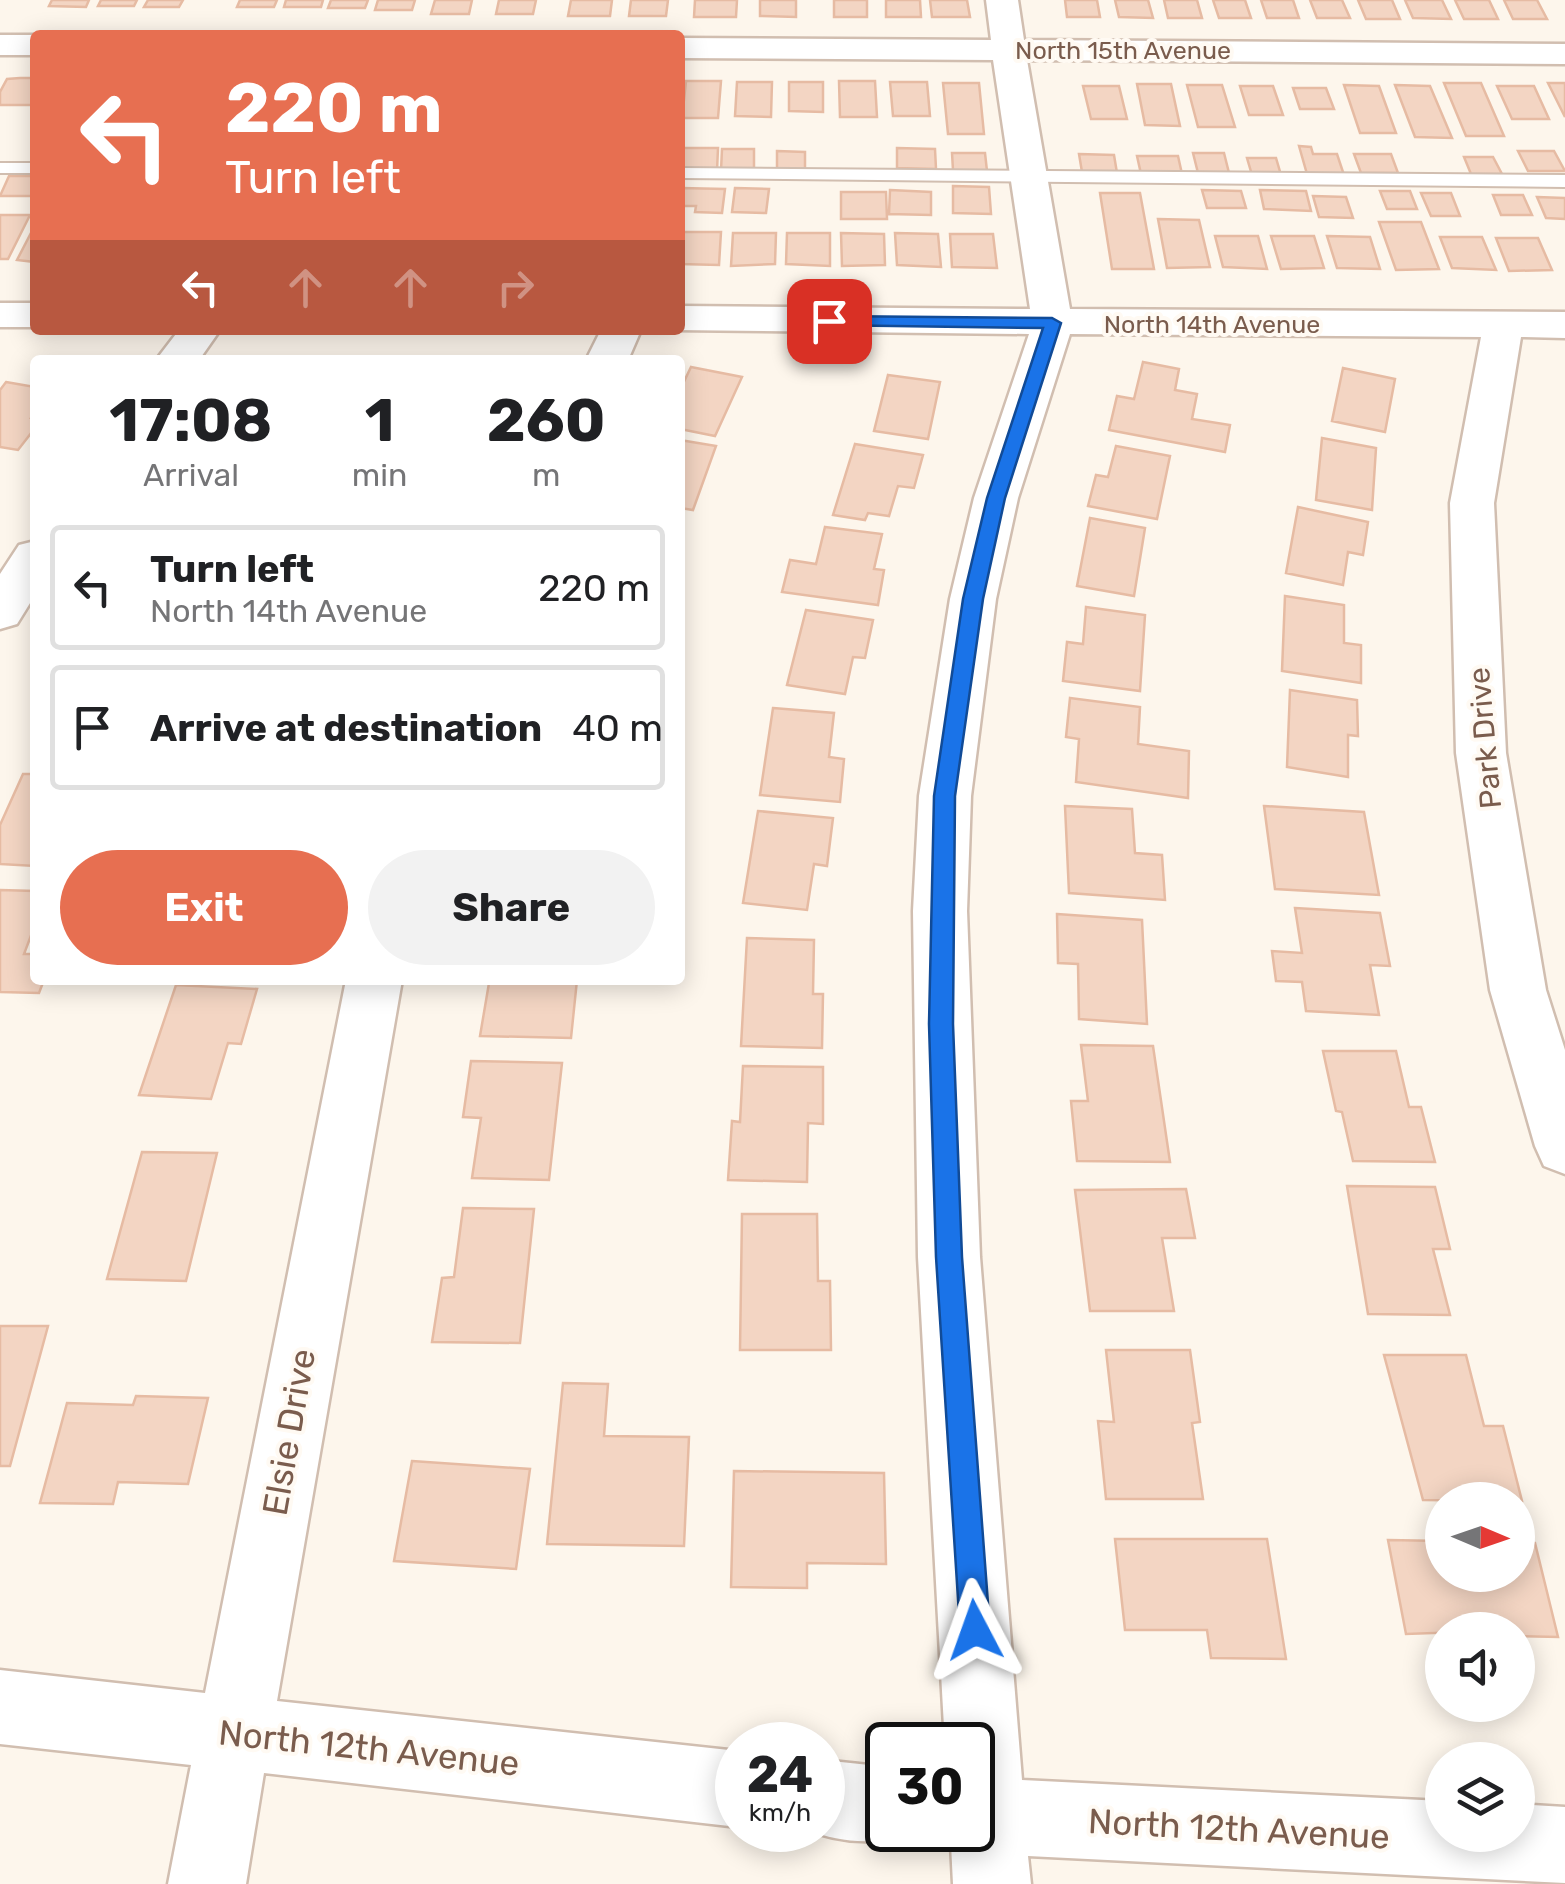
<!DOCTYPE html>
<html lang="en">
<head>
<meta charset="utf-8">
<style>
	:root { --surface:#fff; --page:#f2f2f2; --text:#202124; --muted:#757577; --line:#e0e0e0; --accent:#e76f51 }
	body { margin:0; font-family:Rubik,sans-serif; background:var(--page); color:var(--text); height:100vh; display:flex; flex-direction:column; font-size:38px; white-space:nowrap }
	* { box-sizing:border-box; margin:0 }
	p { font-size:32px; color:var(--muted) }
	.icon { flex:none; width:55px; height:55px; fill:none; stroke:currentColor; stroke-width:2; stroke-linecap:round; stroke-linejoin:round }
	.map { position:relative; flex:1; overflow:hidden }
	.side { position:absolute; left:30px; top:355px; width:655px; height:630px; display:flex; flex-direction:column; background:var(--surface); border-radius:10px; box-shadow:0 5px 25px #0003 }
	.side>* { flex:none }
	.guide { position:absolute; left:30px; top:30px; width:655px; height:305px; border-radius:10px; box-shadow:0 5px 25px #0003; background:#e76f51; color:#fff; overflow:hidden }
	.needle { width:65px; rotate:92deg }
	.controls { position:absolute; left:1425px; top:1482px; display:grid; gap:20px }
	.controls a { display:grid; place-items:center; width:110px; height:110px; border-radius:50%; background:var(--surface); box-shadow:0 5px 25px #0003; font-size:50px }
	.speed { position:absolute; left:715px; top:1722px; display:flex; gap:20px; font-size:50px; font-weight:700; text-align:center }
	.speed>* { display:grid; place-content:center; width:130px; height:130px; border-radius:50%; background:var(--surface); box-shadow:0 5px 25px #0003; line-height:1 }
	.speed small { font-size:25px; font-weight:400 }
	.speed .limit { border:5px solid #111; border-radius:15px; background:#fff; color:#111 }
	.pin { position:absolute; display:grid; place-items:center; width:85px; height:85px; color:#fff; margin:-42px; border-radius:20px; box-shadow:0 5px 15px #0006 }
	.me { position:absolute; width:110px; margin:-55px; rotate:356deg; stroke-linejoin:round; filter:drop-shadow(0 0 8px #0008) }
	.turn { display:flex; align-items:center; gap:35px; height:210px; padding:0 30px; font-size:45px }
	.turn .icon { width:130px; height:130px; stroke-width:2.5 }
	.turn b { display:block; font-size:70px; line-height:85px }
	.lanes { display:flex; align-items:center; height:95px; padding:0 30px; background:#0003; justify-content:center; gap:50px; direction:ltr }
	.lanes .off { opacity:.35 }
	.eta { display:flex; justify-content:space-evenly; align-items:center; height:170px; text-align:center }
	.eta b { font-size:60px; font-weight:700; line-height:70px }
	.primary-button { display:flex; gap:20px; margin-top:auto; padding:20px 30px }
	.primary-button a { flex:1; height:115px; border-radius:60px; background:var(--accent); color:#fff; font-size:40px; font-weight:700; line-height:115px; text-align:center }
	.primary-button a+a { background:var(--page); color:var(--text) }
	ul { padding:0; list-style:none }
	li { display:flex; align-items:center; gap:30px; height:125px; margin:0 20px 15px; padding:0 10px; border:5px solid var(--line); border-radius:10px }
	li div { flex:1 }
	li b { display:block; font-size:38px }
	li em { font-style:normal }
	.map>svg:first-child { display:block }
	.building { fill:#f3d5c3; stroke:#e6bba3; stroke-width:2.5 }
	.lines { fill:none; stroke-linecap:round; stroke-linejoin:round }
	.service-casing { stroke:#d1beb0; stroke-width:4 }
	.minor-casing { stroke:#d1beb0; stroke-width:5 }
	.service { fill:#fff; fill-rule:evenodd }
	.minor { fill:#fff; fill-rule:evenodd }
	.route { fill:#1a73e8; stroke:#114b97; stroke-width:2.5 }
	.labels { text-anchor:middle; dominant-baseline:central; stroke-width:8; stroke-linejoin:round; paint-order:stroke }
	.far-street-label { font-size:25px; fill:#7a5c4d; stroke:#fffaf3 }
	.street-label { font-size:30px; fill:#7a5c4d; stroke:#fffaf3 }
	.near-street-label { font-size:35px; fill:#7a5c4d; stroke:#fffaf3 }
</style>
</head>
<body>
<div class="map">
<svg width="1565" height="1884" viewBox="0 0 1565 1884">
	<rect width="100%" height="100%" fill="#fdf6ec"/>
	<path class="building" d="M52 0H89L86 7 49 6Z
		M101 0H137L134 6H98Z
		M148 0H183L179 7H144Z
		M240 0H277L274 7H237Z
		M286 0H323L321 7H284Z
		M331 0H368L365 8H328Z
		M378 0H415L412 10H375Z
		M435 0H472L469 14H431Z
		M499 0H536L533 14H496Z
		M571 0H612L610 16H568Z
		M631 0H668L666 16H629Z
		M695 0H737L736 17H694Z
		M760 0H796V17L760 16Z
		M834 0H867V17H834Z
		M886 0H920L921 17H886Z
		M930 0H967L970 17H932Z
		M1065 0H1097L1100 17H1067Z
		M1115 0H1148L1153 18 1119 17Z
		M1164 0H1197L1202 18H1168Z
		M1213 0H1245L1251 18H1219Z
		M1261 0H1293L1299 18H1267Z
		M1310 0H1342L1350 18H1317Z
		M1358 0H1392L1400 19H1366Z
		M1405 0H1442L1451 19 1413 18Z
		M1455 0H1489L1498 19H1464Z
		M1504 0H1537L1547 19H1513Z
		M20 78H35L32 105H0V92L7 79Z
		M686 81H721L718 118H682Z
		M839 81H875L877 117H840Z
		M737 82H772L771 117 735 116Z
		M789 82H823V112L789 111Z
		M890 82H927L930 116H893Z
		M943 83H979L984 134H948Z
		M1444 83H1481L1504 136H1466Z
		M1548 83H1565V117Z
		M1137 84H1171L1180 126 1145 125Z
		M1187 85H1222L1235 127H1198Z
		M1344 85 1379 86 1396 133H1360Z
		M1395 85 1430 86 1452 138 1415 137Z
		M1083 86H1119L1127 119H1091Z
		M1240 86H1273L1283 115H1249Z
		M1497 86H1534L1549 119H1512Z
		M1293 88H1326L1334 109H1300Z
		M1299 146 1311 147 1313 154H1337L1344 175 1307 174Z
		M680 148H718L717 171H680Z
		M897 148 935 149 936 169 897 168Z
		M722 149H754V171H721Z
		M777 151 805 152V169H777Z
		M1518 151H1554L1565 171H1528Z
		M952 153H985L987 171 953 170Z
		M1193 153H1224L1229 173H1198Z
		M1079 154 1114 155 1117 173 1082 172Z
		M1354 154H1391L1398 173H1361Z
		M1137 156H1178L1182 174H1141Z
		M1464 157H1493L1502 174H1471Z
		M1247 158H1276L1281 175H1252Z
		M9 176H35L33 196H0Z
		M953 186 989 187 991 214 953 213Z
		M681 188 725 189 722 213 695 212 696 206H680Z
		M735 188 769 189 766 213 732 212Z
		M890 190 931 192V215L889 214Z
		M1202 190 1241 191 1246 208H1207Z
		M1260 190 1306 191 1311 211 1264 209Z
		M1380 191H1410L1417 209H1387Z
		M841 192H886L887 219H841Z
		M1100 193H1140L1154 269H1112Z
		M1421 193H1451L1460 216H1431Z
		M1493 195H1523L1532 215H1501Z
		M1313 196 1346 197 1353 218 1319 217Z
		M1537 197 1565 198V219L1546 218Z
		M0 215H30L8 259H0Z
		M1158 219 1199 220 1210 267 1167 268Z
		M1379 222H1421L1439 269 1396 270Z
		M33 229 35 262 17 260Z
		M680 232H721L719 265 680 264Z
		M733 233H776L775 264 731 266Z
		M787 233H830V266L786 264Z
		M841 233 884 234 885 265 842 266Z
		M895 233 938 234 941 267 897 265Z
		M950 234H993L997 268 952 267Z
		M1215 236H1258L1267 269 1223 267Z
		M1271 236H1314L1324 268 1281 269Z
		M1327 236 1370 237 1380 269 1337 268Z
		M1440 237H1482L1496 270 1452 268Z
		M1496 238H1538L1552 270 1509 271Z
		M1143 362 1179 369 1175 390 1197 394 1192 419 1230 425 1225 452 1109 430 1117 396 1134 399Z
		M691 367 742 377 715 436 680 429V390Z
		M1343 368 1395 379 1385 432 1332 421Z
		M888 375 940 382 928 439 874 431Z
		M6 382 35 387V413L31 418 35 419V428L18 450 0 447V390Z
		M1322 438 1376 448 1372 510 1316 500Z
		M680 440 716 446 693 510 680 508Z
		M855 444 923 455 914 488 898 486 889 516 868 513 865 520 833 515Z
		M1116 446 1170 456 1157 519 1088 506 1096 475 1108 477Z
		M1298 507 1368 522 1363 555 1348 552 1343 585 1286 573Z
		M1090 518 1145 528 1134 596 1077 586Z
		M825 527 882 534 874 569 884 570 878 605 782 592 790 560 816 564Z
		M1285 596 1344 605V643L1361 645V683L1282 671Z
		M1086 607 1145 615 1140 691 1063 681 1067 642 1083 644Z
		M806 610 873 620 865 658 853 657 845 694 787 685Z
		M1290 690 1357 700 1358 736 1348 735V777L1287 767Z
		M1070 698 1140 707 1138 744 1189 751 1188 798 1076 782 1079 739 1066 737Z
		M773 708 834 713 829 757 844 759 840 802 760 795Z
		M23 774H35V866L0 864V825Z
		M1065 806 1132 809 1135 853 1162 855 1165 900 1069 893Z
		M1264 806 1364 812 1379 895 1275 889Z
		M758 811 833 818 827 866 814 864 807 910 743 903Z
		M0 890 35 891V925L24 954H35V980H44L39 993 0 992Z
		M1295 908 1380 913 1390 966 1370 965 1379 1015 1306 1011 1302 982 1276 981 1272 951 1302 953Z
		M1057 914 1142 920 1147 1024 1079 1019 1078 964 1058 963Z
		M747 938 814 940 813 994H823L822 1048 741 1046Z
		M506 980H577L571 1038 480 1036 489 983H506Z
		M176 985 257 989 241 1044 228 1043 211 1099 139 1095Z
		M1081 1045 1153 1046 1170 1162 1077 1161 1071 1101H1088Z
		M1323 1051H1396L1409 1107H1421L1435 1162 1353 1161 1342 1112 1336 1111Z
		M471 1061 562 1063 549 1180 472 1178 481 1118 463 1117Z
		M743 1066 823 1067V1124L808 1123 807 1182 728 1180 732 1121 740 1122Z
		M142 1152 217 1153 186 1281 107 1279Z
		M1347 1186 1435 1187 1450 1249H1433L1450 1315 1368 1314Z
		M1186 1189 1195 1238H1162L1174 1311H1090L1075 1190Z
		M463 1208 534 1209 520 1343 432 1342 442 1278 454 1277Z
		M742 1214H817L818 1281H830L831 1350H740Z
		M0 1326H48L10 1466H0Z
		M1106 1350H1190L1200 1422 1192 1423 1203 1499H1106L1098 1421 1114 1422Z
		M1384 1355H1466L1484 1426H1503L1522 1501 1423 1500Z
		M563 1383 608 1384 604 1436 689 1437 684 1546 547 1544Z
		M136 1396 208 1398 188 1484 118 1482 113 1504 40 1503 67 1403 133 1405Z
		M412 1461 530 1469 516 1569 394 1561Z
		M734 1471 884 1473 886 1564 807 1563V1588L731 1587Z
		M1115 1539H1267L1286 1659 1211 1658 1207 1630H1125Z
		M1388 1540 1442 1541V1575H1518V1543H1535L1558 1637 1518 1636V1630L1406 1634Z"/>
	<g class="lines">
		<g class="service-casing">
			<path id="service" d="M0 163H35V173H0Z
				M680 168 1565 175V187L680 178Z"/>
		</g>
		<g class="minor-casing">
			<path id="minor" d="M986 0H1018L1024 40 1565 44V64L1027 60 1070 309 1565 312V338L1521 337 1494 503 1506 753 1546 990 1565 1050V1174L1544 1166 1535 1146 1490 990 1456 753 1450 503 1481 337 1070 334 1018 498 996 599 971 796 967 911 980 1257 1022 1780 1442 1801V1835H1518V1804L1565 1807V1883L1028 1856 1031 1884H953L951 1844 945 1842 940 1830H972V1745H945L918 1257 913 911 919 796 950 599 974 498 1029 334 674 330H680V306L1030 309 993 60 680 58V38L991 40Z
				M0 35H35V55H0Z
				M0 303H35V327H0Z
				M179 330H220L199 360H156Z
				M601 330H641L628 360H586Z
				M35 541V595L17 624 0 629V574L19 545Z
				M346 980H402L277 1701 738 1751V1827L264 1773 246 1884H168L191 1765 0 1744V1670L205 1693Z
				M822 1760 888 1767V1830L915 1832C882 1845 842 1844 808 1830H822Z"/>
		</g>
		<use href="#service" class="service"/>
		<use href="#minor" class="minor"/>
	</g>
	<path class="route" d="M829 316 1052 318 1061 323 1005 498 983 599 955 796 953 1024 962 1257 990 1630 985 1640 975 1645 965 1640 960 1630 936 1257 929 1024 934 796 963 599 987 498 1043 328 823 325V317Z"/>
	<g class="labels">
		<g class="far-street-label">
			<text x="1123" y="50">North 15th Avenue</text>
			<text x="1212" y="324">North 14th Avenue</text>
		</g>
		<g class="street-label">
			<text transform="translate(1485 738) rotate(-95)">Park Drive</text>
		</g>
		<g class="near-street-label">
			<text transform="translate(289 1432) rotate(-80)">Elsie Drive</text>
			<text transform="translate(369 1748) rotate(6)">North 12th Avenue</text>
			<text transform="translate(1239 1829) rotate(3)">North 12th Avenue</text>
		</g>
	</g>
</svg>
<div class="controls">
<a><svg class="needle" viewBox="-14 -14 28 28"><path d="M0-13l5 13h-10z" fill="#e53935"/><path d="M0 13l5-13h-10z" fill="#757577"/></svg></a>
<a><svg class="icon" aria-label="sound" viewBox="0 0 24 24"><path d="M4 9h4l5-4v14l-5-4H4zM17 9q2 3 0 6"/></svg></a>
<a><svg class="icon" aria-label="layers" viewBox="0 0 24 24"><path d="M12 4l9 5-9 5-9-5zM3 14l9 5 9-5"/></svg></a>
</div>
<div class="speed"><div>24<small>km/h</small></div><div class="limit">30</div></div>
<div class="pin" style="left:829px;top:321px;background:#d93025"><svg class="icon" aria-label="arrive" viewBox="0 0 24 24"><path d="M6 21V4h12l-3 4 3 4H6"/></svg></div>
<svg class="me" style="left:975px;top:1630px" viewBox="-20 -20 40 40"><path d="M0-17L14 15 0 8-14 15z" fill="#1a73e8" stroke="#fff" stroke-width="4"/></svg>
<div class="guide">
<div class="turn"><svg class="icon" aria-label="left" viewBox="0 0 24 24"><path d="M17 20v-9H6M10 6l-5 5 5 5"/></svg><div><b>220 m</b>Turn left</div></div>
<div class="lanes"><svg class="icon" aria-label="left" viewBox="0 0 24 24"><path d="M17 20v-9H6M10 6l-5 5 5 5"/></svg><svg class="icon off" aria-label="ahead" viewBox="0 0 24 24"><path d="M12 20V5M6 11l6-6 6 6"/></svg><svg class="icon off" aria-label="ahead" viewBox="0 0 24 24"><path d="M12 20V5M6 11l6-6 6 6"/></svg><svg class="icon off" aria-label="right" viewBox="0 0 24 24"><path d="M7 20v-9h11M14 6l5 5-5 5"/></svg></div>
</div>
<section class="side">
<div class="eta">
<div><b>17:08</b><p>Arrival</p></div>
<div><b>1</b><p>min</p></div>
<div><b>260</b><p>m</p></div>
</div>
<ul>
<li><svg class="icon" aria-label="left" viewBox="0 0 24 24"><path d="M17 20v-9H6M10 6l-5 5 5 5"/></svg><div><b>Turn left</b><p>North 14th Avenue</p></div><em>220 m</em></li>
<li><svg class="icon" aria-label="arrive" viewBox="0 0 24 24"><path d="M6 21V4h12l-3 4 3 4H6"/></svg><div><b>Arrive at destination</b></div><em>40 m</em></li>
</ul>
<div class="primary-button"><a>Exit</a><a>Share</a></div>
</section>
</div>
</body>
</html>
